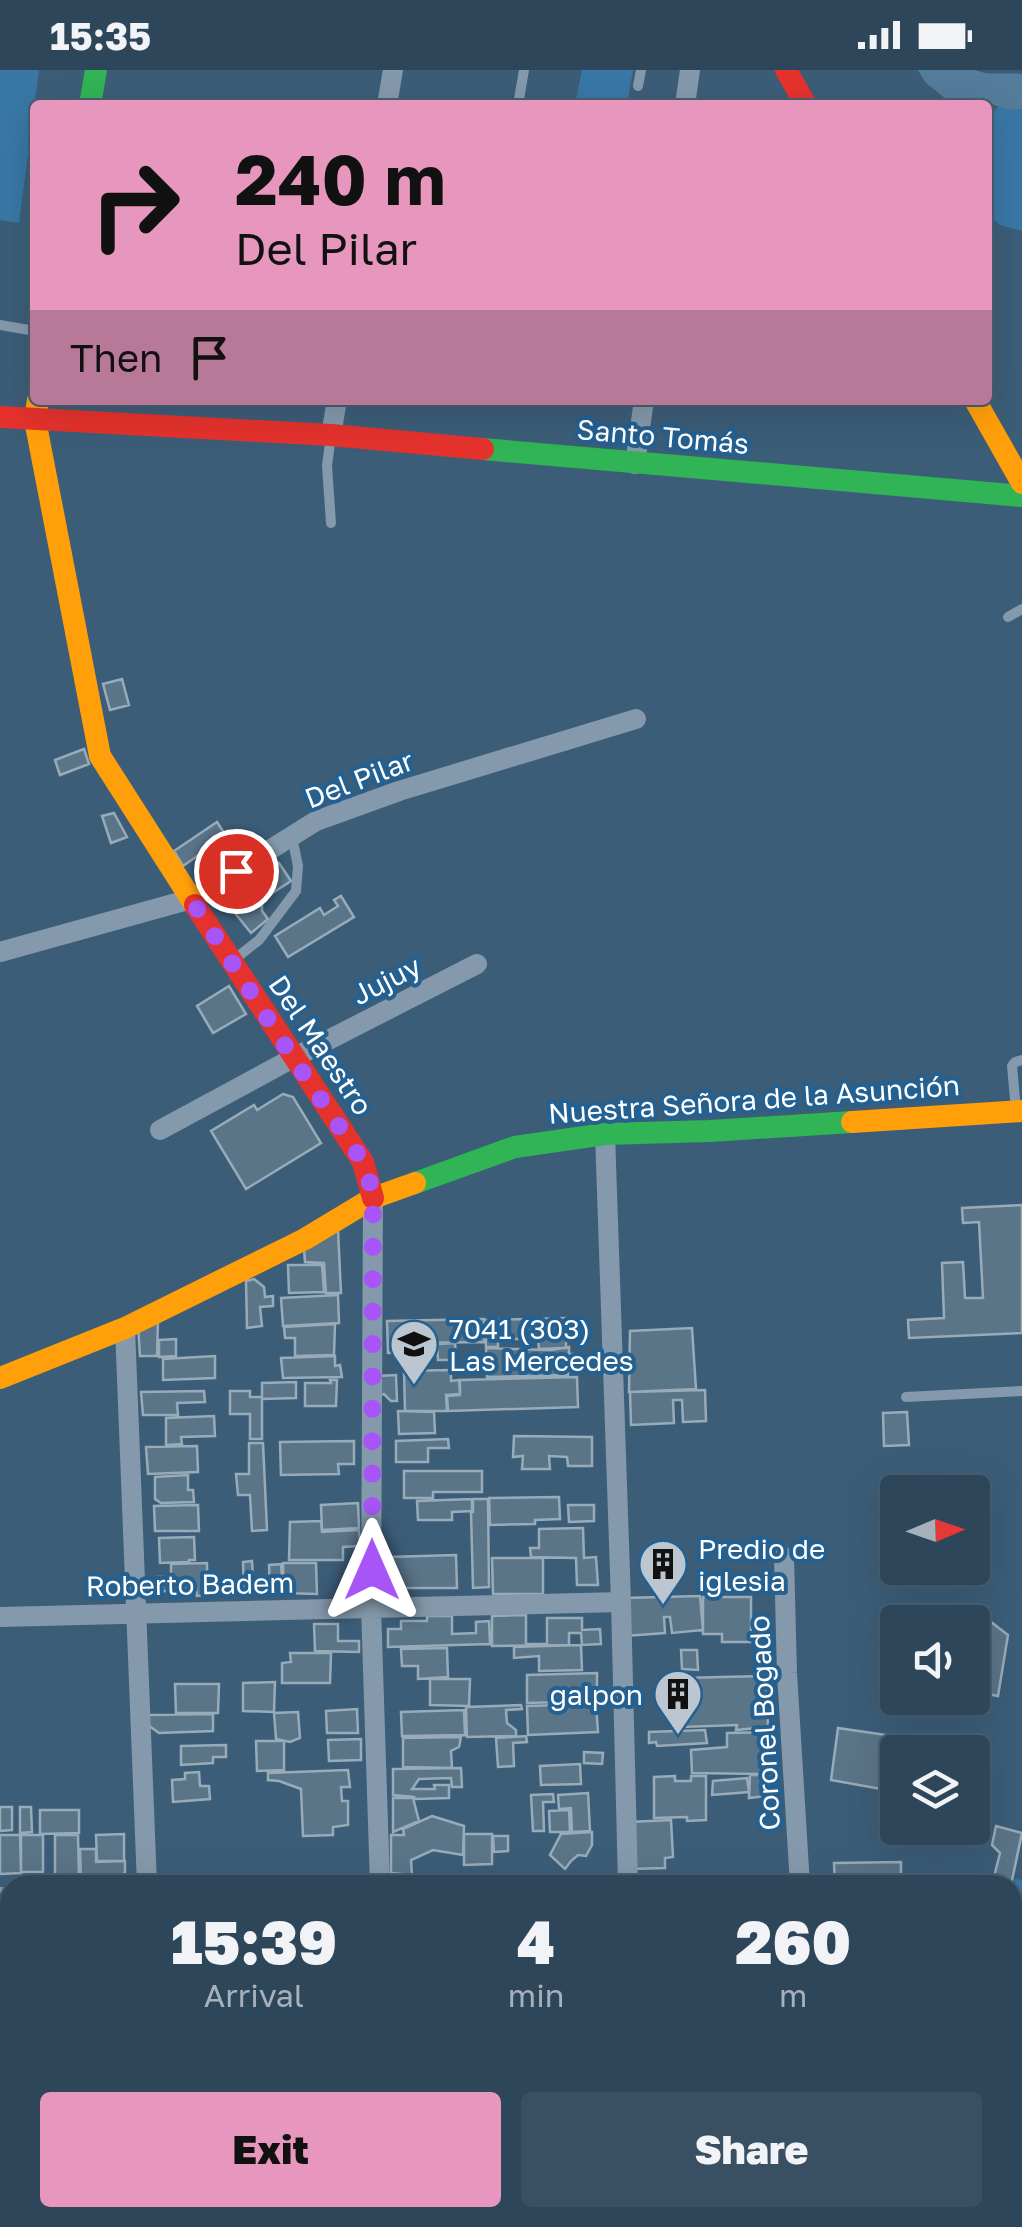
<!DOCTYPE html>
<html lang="en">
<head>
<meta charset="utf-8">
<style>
	:root { --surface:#2d465a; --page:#395063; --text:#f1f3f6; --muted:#a7b1bb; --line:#485e70; --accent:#e797bd }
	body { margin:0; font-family:"Golos Text",sans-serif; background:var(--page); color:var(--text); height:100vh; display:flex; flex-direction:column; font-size:38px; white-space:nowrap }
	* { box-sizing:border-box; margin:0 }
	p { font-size:32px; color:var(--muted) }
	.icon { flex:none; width:55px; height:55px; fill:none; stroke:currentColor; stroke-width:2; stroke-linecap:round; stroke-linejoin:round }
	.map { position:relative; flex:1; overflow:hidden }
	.panel { position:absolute; left:0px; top:1805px; width:1022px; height:352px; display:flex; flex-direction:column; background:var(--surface); border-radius:30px 30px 0 0; box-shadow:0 10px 40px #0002,0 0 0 2px var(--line) }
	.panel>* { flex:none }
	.guide { position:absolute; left:30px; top:30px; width:962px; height:305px; border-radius:10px; box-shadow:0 10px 40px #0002,0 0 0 2px var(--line); background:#e797bd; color:#111; overflow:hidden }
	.needle { width:65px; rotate:88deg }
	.tools { position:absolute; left:880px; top:1405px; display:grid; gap:20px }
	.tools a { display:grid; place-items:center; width:110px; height:110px; border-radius:10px; background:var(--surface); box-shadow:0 10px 40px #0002,0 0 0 2px var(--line); font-size:50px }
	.pin { position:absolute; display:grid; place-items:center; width:85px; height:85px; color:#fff; margin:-42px; border:5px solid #fff; border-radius:50%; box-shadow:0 2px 10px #0007 }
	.me { position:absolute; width:110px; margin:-55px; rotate:0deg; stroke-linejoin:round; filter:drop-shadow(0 0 8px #0008) }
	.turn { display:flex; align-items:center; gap:35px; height:210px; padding:0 40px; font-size:45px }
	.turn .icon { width:130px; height:130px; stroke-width:2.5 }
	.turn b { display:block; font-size:70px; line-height:85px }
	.then { display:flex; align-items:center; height:95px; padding:0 40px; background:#0003; gap:20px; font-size:38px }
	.eta { display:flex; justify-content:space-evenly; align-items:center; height:170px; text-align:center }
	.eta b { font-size:60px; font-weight:800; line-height:70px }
	.cta { display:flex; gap:20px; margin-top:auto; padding:20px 40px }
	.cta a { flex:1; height:115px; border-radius:10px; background:var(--accent); color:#111; font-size:40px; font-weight:800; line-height:115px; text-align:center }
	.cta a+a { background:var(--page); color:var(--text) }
	.status { display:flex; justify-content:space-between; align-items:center; height:70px; padding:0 50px; background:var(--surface); direction:ltr }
	.status svg { height:28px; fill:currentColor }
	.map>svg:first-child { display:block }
	.green { fill:#3977a6 }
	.water { fill:#547c9b }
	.building { fill:#5a7488; stroke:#98abb9; stroke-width:2.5 }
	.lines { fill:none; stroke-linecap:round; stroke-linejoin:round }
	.lane { stroke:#8499ab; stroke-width:10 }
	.street { stroke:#8499ab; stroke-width:20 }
	.fast { stroke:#30b455; stroke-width:22 }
	.slow { stroke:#ff9f0a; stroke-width:22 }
	.jam { stroke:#e5322d; stroke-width:22 }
	.route { stroke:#a855f7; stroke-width:18; stroke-dasharray:0 32.4 }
	.labels { text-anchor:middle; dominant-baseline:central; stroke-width:8; stroke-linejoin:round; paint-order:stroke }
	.street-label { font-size:28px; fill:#fff; stroke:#246090 }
	.poi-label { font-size:28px; fill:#fff; stroke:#246090; text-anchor:start }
</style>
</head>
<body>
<div class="status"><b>15:35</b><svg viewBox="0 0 49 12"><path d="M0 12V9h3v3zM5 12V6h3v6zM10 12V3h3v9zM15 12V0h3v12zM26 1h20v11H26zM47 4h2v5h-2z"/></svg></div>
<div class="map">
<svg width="1022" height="2157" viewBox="0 0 1022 2157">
	<rect width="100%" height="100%" fill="#3c5d78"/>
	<path class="green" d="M0 0H39L19 153 0 150Z
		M582 0H633L627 35H575Z
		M998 36 1008 40 1022 39V161L1000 155 988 144V51Z
		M1015 1809 1022 1810V1862L1013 1860 1012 1820Z"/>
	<path class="water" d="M918 0H975C988 6 1007 2 1022 4V39L1008 40 986 32 952 34 925 12Z"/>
	<path class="building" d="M122 609 129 635 110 640 103 614Z
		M84 679 89 694 60 705 55 690Z
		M114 743 127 767 111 773 102 746Z
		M217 752 226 766 183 796 174 781Z
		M279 793 291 811 262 830V841L268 849 251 863 235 843 243 817Z
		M341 826 354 847 288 887 275 866 320 838 324 845 338 836 334 830Z
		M229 916 246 944 213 963 197 936Z
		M283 1024 293 1027 321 1073 246 1119 211 1061 254 1035 257 1040Z
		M1022 1135V1263L909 1268 908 1250 944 1248 942 1193 963 1192 965 1228H983L979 1152 963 1153 962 1138Z
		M338 1160 341 1223H326L324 1193 305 1192 304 1178Z
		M288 1195H322L324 1222 289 1223Z
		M254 1209 264 1217 265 1227 273 1226V1236L260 1237 262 1256 247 1258 246 1211Z
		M338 1225 339 1253 283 1256 281 1228Z
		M566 1248V1278L539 1279 538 1269H498V1277H486L485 1250Z
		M484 1249V1272L419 1273V1282L388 1283 387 1251Z
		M158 1250 157 1286H140L138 1255Z
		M335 1254 334 1285 295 1286V1268H285L284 1257Z
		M692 1258 696 1319 629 1322 630 1261Z
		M176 1269V1286L159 1287V1270Z
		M455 1273 456 1290H438L437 1274Z
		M569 1277V1284H575V1300H568V1305L487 1307 486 1278 551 1280Z
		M215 1286V1308L163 1310V1289Z
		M335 1286V1296L340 1295 342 1307 283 1308 281 1288Z
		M451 1300V1311L459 1310 460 1324 446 1325 447 1341H405L404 1301Z
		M396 1305 397 1331H391L384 1324 379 1325 378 1306Z
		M577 1307 578 1337 448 1341 447 1326 460 1325V1310Z
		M330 1310H337L336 1336H305V1313H331Z
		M296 1312V1328L262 1329V1313Z
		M705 1320 706 1351 683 1352 682 1330H673L674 1353 631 1355 630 1322Z
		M204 1321 205 1332 177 1333 178 1345H143L141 1322Z
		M230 1321H250V1327H262V1369H250V1344H230Z
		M398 1341 434 1342 435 1363 399 1364Z
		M907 1342 909 1375 884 1376 883 1343Z
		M214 1346 215 1366 181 1367 182 1374 166 1375V1348Z
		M514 1366 592 1367V1396H568L567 1387 549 1386 550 1399H522L523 1386 513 1387Z
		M448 1369 449 1378H428V1392H396V1371Z
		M354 1371V1394H338L339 1404 281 1405 280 1372Z
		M249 1373H263L267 1460 252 1461 250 1425H238L236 1404H249Z
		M197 1376 198 1402 148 1404 146 1377Z
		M404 1401H482V1422H433V1428H404Z
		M188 1405V1420H193L194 1432 161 1433 155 1429V1407Z
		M559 1427 560 1449 535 1450V1454L490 1455 489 1428Z
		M472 1429V1441L452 1442V1450H418L417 1431Z
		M473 1429H488L489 1517 473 1518 471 1442H473Z
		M358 1433 359 1458 322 1460 321 1435Z
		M198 1435 199 1461H155L154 1436Z
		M568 1435H594V1451L569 1452Z
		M321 1451 322 1462 359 1460 360 1476 343 1477V1490H289L290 1452Z
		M898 1456V1488H893L891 1457Z
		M583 1458 584 1488 596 1487 598 1515H577L576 1488 531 1487 530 1478H539V1459Z
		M194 1467 195 1490H189V1492L160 1493 159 1468Z
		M456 1485 457 1518H391L389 1487Z
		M492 1488H543V1524H493Z
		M252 1491 254 1523 244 1524 243 1492Z
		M207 1493V1525L197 1526 196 1518 146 1523 151 1516H157V1507H171V1494Z
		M283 1493H316L317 1524 284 1523Z
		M281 1494 283 1523H270L269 1495Z
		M700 1526 703 1560 672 1563 670 1547H664L665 1563 625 1566 623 1528Z
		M703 1527H751V1572H722V1564H703Z
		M526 1545V1574H547V1548H582V1560L600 1559 601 1574 582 1575 581 1563H569V1575L492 1576V1546Z
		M982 1545 1008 1565 998 1626 972 1621V1558L979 1560Z
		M427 1546H452V1564L476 1563V1552L489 1551 490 1574 388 1577V1559H401V1551H427Z
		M314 1554H338V1571H359V1582L315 1581Z
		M581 1575 582 1600 539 1601V1586L514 1588V1577Z
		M447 1578 448 1607 418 1609V1596H402L401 1579Z
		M681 1580H697L698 1600 682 1599Z
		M290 1583H331L330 1613H282V1593L291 1592Z
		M597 1603V1631L527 1633V1605Z
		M766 1606 768 1657 736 1660 737 1655 682 1657 681 1608Z
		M430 1609H470L469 1636 430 1635Z
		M275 1612 274 1642 243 1641V1613Z
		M175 1614H219L218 1643H176Z
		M596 1634 598 1662 528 1665 527 1636Z
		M521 1635 522 1639 506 1640 507 1653 516 1660V1666L467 1667 466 1637Z
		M357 1639 358 1663H327L326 1641Z
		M464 1640 465 1665 402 1666 401 1642Z
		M298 1642 300 1668 290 1672 276 1669 274 1643Z
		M213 1644V1661L159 1663 148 1655 147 1645Z
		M838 1658 941 1673V1682H898V1722L831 1710Z
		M705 1660 707 1673 657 1676 656 1672 649 1673V1662Z
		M771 1662 774 1704 692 1703 691 1680 727 1677V1663Z
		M526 1666 527 1672 513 1673 514 1696 498 1697 496 1668Z
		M461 1667 459 1677 451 1681 452 1698 403 1697V1668Z
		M361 1669V1690L329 1691 328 1670Z
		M256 1671H284V1700L257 1701Z
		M226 1675V1687H213V1693L181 1695V1676Z
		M952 1675 972 1678V1682H951Z
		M584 1682 603 1683 602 1694 584 1693Z
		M580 1694 581 1714 541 1715 540 1696Z
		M461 1698 462 1717H452L451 1708 419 1709 412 1719H435L434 1715H449V1728L415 1729 414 1727 393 1725V1699Z
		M348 1700 350 1717H341L342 1731H348V1755L333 1757V1765L303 1766 301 1719 279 1711 268 1710V1703Z
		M199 1702 200 1716H209L210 1729 173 1732 172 1710 185 1709V1703Z
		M750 1705H765L766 1726 749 1728Z
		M675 1706V1711H691V1706H706V1750L687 1751V1747L654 1748V1707Z
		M747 1708 749 1722 712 1725 713 1711Z
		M588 1723 590 1761 572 1762 571 1738 559 1739 558 1725Z
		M553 1724 554 1732H543L544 1761H533L531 1725Z
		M393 1728H413L419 1751 393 1762Z
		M0 1737H12V1760L0 1761Z
		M20 1737H31L32 1762 20 1763Z
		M40 1740H79V1763L40 1764Z
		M569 1740 570 1762H550L549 1741Z
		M432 1746 464 1756 463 1785 433 1780 411 1790 412 1805 391 1803V1765H404L403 1759Z
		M671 1750 673 1787 665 1788V1798L631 1799 629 1752Z
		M996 1756 1022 1763 1011 1815H992L1000 1783 992 1775Z
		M592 1762V1775L586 1786 578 1785 571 1791 565 1799 550 1785 561 1764Z
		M124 1764V1791H97L96 1765Z
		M464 1764H492V1794L464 1795Z
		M0 1765H20L21 1803 0 1804Z
		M21 1765H43V1802H21Z
		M55 1765H78L79 1811H55Z
		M493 1766H508V1781L494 1782Z
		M80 1779H96V1792L125 1791V1802L118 1810 81 1811Z
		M901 1792V1815H835L834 1793Z
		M10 2018V2058L5 2057Z
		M1022 2123V2144L1012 2137Z
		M1012 2137 1022 2144V2157L998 2156 1004 2148H1012Z
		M64 2148H98L102 2149 100 2157H63Z
		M162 2148H207L206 2157 161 2153Z
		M247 2148H287L286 2157H246Z
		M287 2148H316L314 2157H286Z
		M372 2148H393L391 2157H370Z
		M467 2148H500L499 2155 482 2153V2157H465Z
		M610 2148H646L642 2157H620L608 2152Z
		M705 2148H747L745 2157H702Z
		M836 2148H867L870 2157 851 2153 850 2157H834Z
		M895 2148H944L929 2157H901Z
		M946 2148H958L963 2155 931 2157Z"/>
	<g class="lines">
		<path class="lane" d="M638 16 641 0
			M518 35 524 0
			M0 255 35 261
			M331 453 327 396 331 365
			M1008 547 1022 539
			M231 892 259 870 296 821 298 796 292 767
			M1016 1040 1012 996 1015 992 1022 990
			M906 1327 1022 1321"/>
		<path class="street" d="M387 35 393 0
			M685 35 690 0
			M331 365 337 330
			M635 394 644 330
			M0 882 191 829 316 751 399 721 636 649
			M160 1060 293 988 477 894
			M605 1064 621 1532 628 1815
			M373 1128 371 1537 380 1815
			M125 1258 147 1815
			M784 1487 787 1603 800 1815
			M0 1547 621 1532
			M0 1827H10
			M0 2000 10 2001
			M875 2148 881 2157
			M231 2157 234 2148
			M536 2157 538 2148
			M820 2157 822 2148"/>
		<path class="fast" d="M90 35 96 0
			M483 379 1022 426
			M415 1113 515 1077 605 1064 710 1061 852 1052"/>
		<path class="slow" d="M38 330 35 350 100 686 195 835
			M975 330 1022 413
			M852 1052 1022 1041
			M0 1308 125 1258 305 1169 373 1128 415 1113"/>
		<path class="jam" d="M786 0 806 35
			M0 347 331 365 483 379
			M195 835 363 1092 373 1128"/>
	</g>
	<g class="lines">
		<path class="route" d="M236 801 191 829 293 988 363 1092 368 1104 373 1128 372 1500"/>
	</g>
	<defs>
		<g id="school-pin" transform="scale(2.5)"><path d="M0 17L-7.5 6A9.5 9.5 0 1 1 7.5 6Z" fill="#bbc6d0" stroke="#246090"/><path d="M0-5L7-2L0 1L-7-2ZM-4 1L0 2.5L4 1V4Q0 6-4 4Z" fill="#111"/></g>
		<g id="building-pin" transform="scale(2.5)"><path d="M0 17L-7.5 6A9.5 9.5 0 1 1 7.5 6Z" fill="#bbc6d0" stroke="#246090"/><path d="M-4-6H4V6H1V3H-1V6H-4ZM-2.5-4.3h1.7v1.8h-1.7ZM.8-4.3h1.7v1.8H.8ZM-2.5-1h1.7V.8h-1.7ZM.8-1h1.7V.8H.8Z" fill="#111"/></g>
	</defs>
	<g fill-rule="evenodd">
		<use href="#school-pin" x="414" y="1274"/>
		<use href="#building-pin" x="663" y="1494"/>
		<use href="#building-pin" x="678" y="1624"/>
	</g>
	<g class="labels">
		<g class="street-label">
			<text transform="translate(663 366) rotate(5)">Santo Tomás</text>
			<text transform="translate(359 709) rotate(-21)">Del Pilar</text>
			<text transform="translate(386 910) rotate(-27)">Jujuy</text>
			<text transform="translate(321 975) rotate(56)">Del Maestro</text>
			<text transform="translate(754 1029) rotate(-4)">Nuestra Señora de la Asunción</text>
			<text transform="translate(190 1514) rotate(-1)">Roberto Badem</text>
			<text transform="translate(764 1653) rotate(-93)">Coronel Bogado</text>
		</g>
		<g class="poi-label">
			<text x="449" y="1258">7041 (303)<tspan x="449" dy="32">Las Mercedes</tspan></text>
			<text x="698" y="1478">Predio de<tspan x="698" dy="32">iglesia</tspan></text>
			<text x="643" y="1624" text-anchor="end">galpon</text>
		</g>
	</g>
</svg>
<div class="tools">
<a><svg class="needle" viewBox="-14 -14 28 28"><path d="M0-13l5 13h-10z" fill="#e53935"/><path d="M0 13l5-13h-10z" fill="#a7b1bb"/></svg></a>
<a><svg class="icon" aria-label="sound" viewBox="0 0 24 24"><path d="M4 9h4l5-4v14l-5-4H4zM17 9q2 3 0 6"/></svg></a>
<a><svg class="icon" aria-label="layers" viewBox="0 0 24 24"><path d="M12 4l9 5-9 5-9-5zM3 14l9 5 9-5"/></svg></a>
</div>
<div class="pin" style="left:236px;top:801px;background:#d93025"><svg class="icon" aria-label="arrive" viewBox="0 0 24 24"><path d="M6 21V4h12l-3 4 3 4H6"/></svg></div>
<svg class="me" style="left:372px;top:1500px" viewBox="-20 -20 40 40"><path d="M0-17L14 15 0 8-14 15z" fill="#a855f7" stroke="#fff" stroke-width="4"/></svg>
<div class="guide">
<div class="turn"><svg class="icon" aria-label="right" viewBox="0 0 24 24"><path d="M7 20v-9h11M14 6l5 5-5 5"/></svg><div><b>240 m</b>Del Pilar</div></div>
<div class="then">Then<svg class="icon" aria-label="arrive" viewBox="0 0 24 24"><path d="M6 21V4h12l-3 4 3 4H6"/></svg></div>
</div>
<section class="panel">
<div class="eta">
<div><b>15:39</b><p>Arrival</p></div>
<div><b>4</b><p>min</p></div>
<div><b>260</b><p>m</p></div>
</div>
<div class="cta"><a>Exit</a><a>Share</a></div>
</section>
</div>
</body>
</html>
